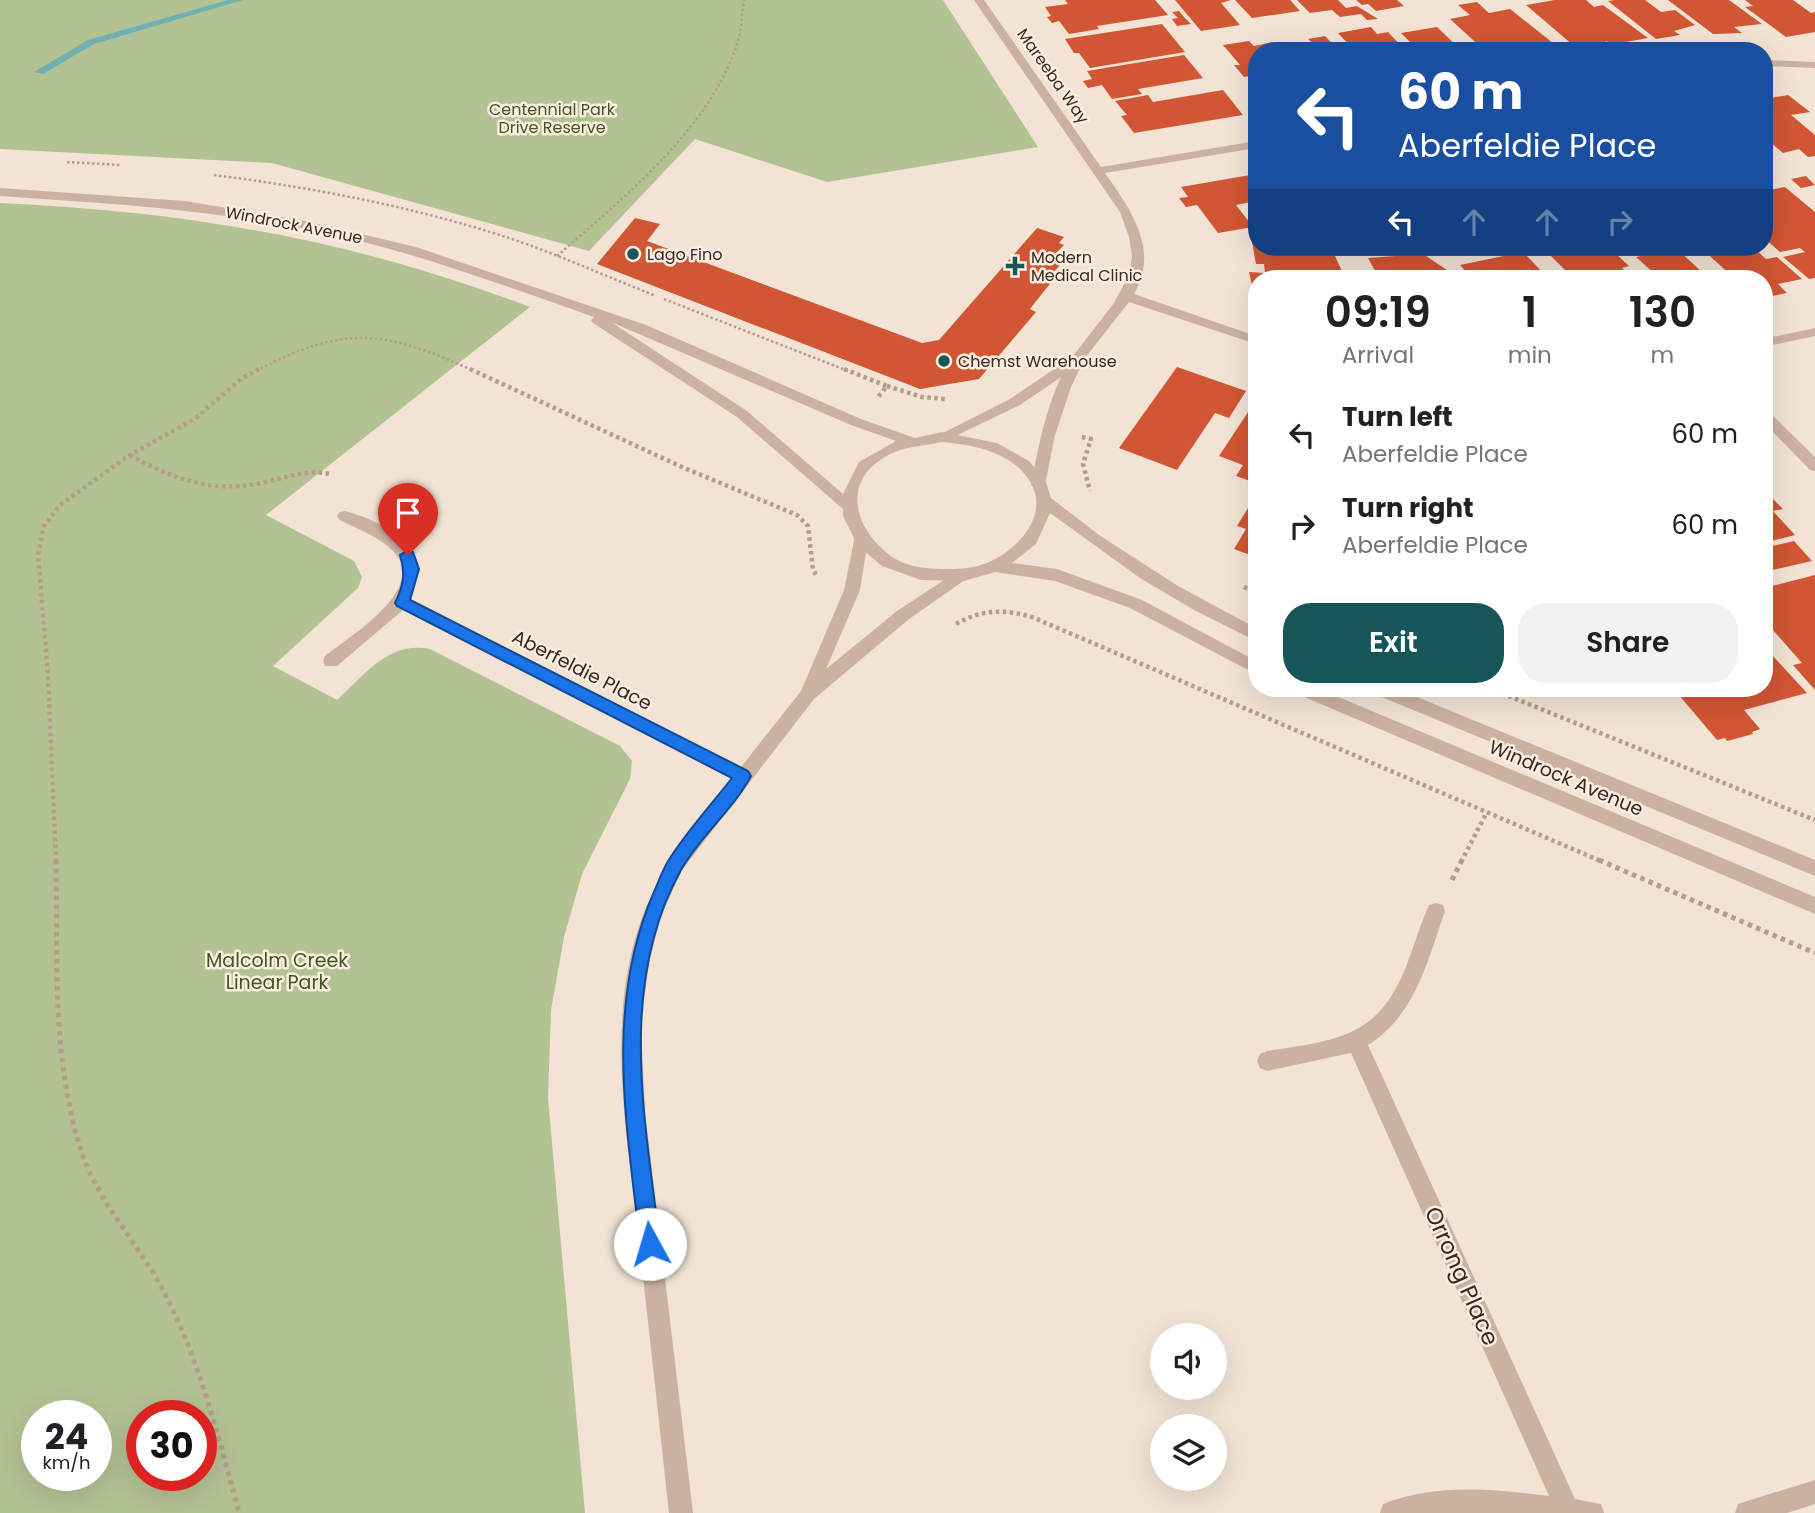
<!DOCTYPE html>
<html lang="en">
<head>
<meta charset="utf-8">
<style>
	:root { --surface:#fff; --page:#f2f2f2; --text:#202124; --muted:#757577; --accent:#165558 }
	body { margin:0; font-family:Poppins,sans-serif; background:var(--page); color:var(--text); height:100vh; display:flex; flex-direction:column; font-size:26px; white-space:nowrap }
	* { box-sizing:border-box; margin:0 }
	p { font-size:23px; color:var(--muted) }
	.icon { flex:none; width:38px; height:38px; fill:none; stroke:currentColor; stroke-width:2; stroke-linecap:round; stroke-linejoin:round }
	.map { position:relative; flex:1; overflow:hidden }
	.sheet { position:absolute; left:1248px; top:270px; width:525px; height:427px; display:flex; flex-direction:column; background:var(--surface); border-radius:28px; box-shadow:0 7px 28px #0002 }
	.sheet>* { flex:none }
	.guide { position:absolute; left:1248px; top:42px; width:525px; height:214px; border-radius:28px; box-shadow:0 7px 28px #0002; background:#1a4fa0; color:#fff; overflow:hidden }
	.controls { position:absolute; left:1150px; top:1323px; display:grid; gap:14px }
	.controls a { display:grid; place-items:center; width:77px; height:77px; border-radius:50%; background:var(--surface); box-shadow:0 7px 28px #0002; font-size:35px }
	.speed { position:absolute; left:21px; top:1400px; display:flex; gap:14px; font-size:35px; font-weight:700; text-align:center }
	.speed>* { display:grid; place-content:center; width:91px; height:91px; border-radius:50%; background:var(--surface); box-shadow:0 7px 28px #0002; line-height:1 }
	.speed small { font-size:18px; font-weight:400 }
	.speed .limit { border:10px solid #d22; background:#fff; color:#111 }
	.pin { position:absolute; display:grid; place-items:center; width:60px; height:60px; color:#fff; margin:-72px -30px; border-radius:50% 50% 50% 0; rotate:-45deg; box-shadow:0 0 7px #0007 }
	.pin .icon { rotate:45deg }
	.me { position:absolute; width:77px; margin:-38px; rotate:354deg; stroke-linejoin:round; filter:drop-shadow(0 0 5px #0008) }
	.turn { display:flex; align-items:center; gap:24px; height:147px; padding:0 35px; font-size:32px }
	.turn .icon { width:91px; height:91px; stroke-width:2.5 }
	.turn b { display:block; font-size:49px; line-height:60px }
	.lanes { display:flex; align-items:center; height:66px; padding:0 35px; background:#0003; justify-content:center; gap:35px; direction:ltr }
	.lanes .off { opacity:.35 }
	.eta { display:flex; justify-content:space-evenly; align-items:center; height:119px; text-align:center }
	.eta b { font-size:42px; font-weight:600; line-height:49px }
	.primary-button { display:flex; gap:14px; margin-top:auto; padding:14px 35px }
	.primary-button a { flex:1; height:80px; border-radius:28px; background:var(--accent); color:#fff; font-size:28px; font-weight:600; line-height:80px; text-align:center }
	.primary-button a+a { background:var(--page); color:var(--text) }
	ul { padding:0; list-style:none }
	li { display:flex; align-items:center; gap:21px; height:91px; padding:0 35px }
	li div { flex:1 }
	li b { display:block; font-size:26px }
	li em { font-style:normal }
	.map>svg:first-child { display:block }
	.green { fill:#b3c293; fill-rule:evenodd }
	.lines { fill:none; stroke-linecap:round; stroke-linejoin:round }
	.stream { fill:#71b0b1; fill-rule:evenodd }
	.building { fill:#d15634 }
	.path-far2 { stroke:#b79c8a; stroke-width:2.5; stroke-dasharray:2.5 2.5; stroke-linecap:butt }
	.path-far1 { stroke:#b79c8a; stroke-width:4.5; stroke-dasharray:3.5 3.5; stroke-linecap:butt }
	.path { stroke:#b79c8a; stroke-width:5; stroke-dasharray:4.5 4.5; stroke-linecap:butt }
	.minor { fill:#cbb2a0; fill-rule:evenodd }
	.tertiary { fill:#cbb2a0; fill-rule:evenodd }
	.route { fill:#1a73e8; stroke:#114b97; stroke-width:2 }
	.poi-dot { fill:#165558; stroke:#faeee0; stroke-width:2.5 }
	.labels { text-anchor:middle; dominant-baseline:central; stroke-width:5; stroke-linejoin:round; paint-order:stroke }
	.far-street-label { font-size:16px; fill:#342824; stroke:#faeee0 }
	.far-park-label { font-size:16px; fill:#445425; stroke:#faeee0 }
	.far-poi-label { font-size:16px; fill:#342824; stroke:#faeee0; text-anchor:start }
	.street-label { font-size:19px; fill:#342824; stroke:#faeee0 }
	.park-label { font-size:19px; fill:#445425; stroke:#faeee0 }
	.near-street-label { font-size:23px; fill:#342824; stroke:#faeee0 }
</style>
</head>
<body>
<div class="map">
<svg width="1815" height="1513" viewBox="0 0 1815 1513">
	<rect width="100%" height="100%" fill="#f2e3d4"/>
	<path class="green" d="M0 0H943L1038 147 827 182 695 139 589 251 272 163 0 149Z
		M0 203C191 212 350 239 530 307L266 515 354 561 362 577 358 588 273 666 337 700C366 674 388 641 430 649L620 746 632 761 630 779 582 874 564 937 551 1010 548 1098 585 1513H0ZM37 1416H96V1475H37ZM142 1416H201V1475H142Z"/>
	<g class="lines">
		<path class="stream" d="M228 0H243L94 44 43 74 34 72 88 40Z"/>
	</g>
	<path class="building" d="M1065 0H1155L1168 15 1097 26 1099 29 1069 34 1059 21 1052 23 1047 17 1051 16 1045 7 1068 4Z
		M1175 0H1231L1221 3 1240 25 1201 31Z
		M1235 0H1290L1300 11 1252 18Z
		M1297 0H1338L1346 8 1357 6 1378 19 1367 20 1361 14 1340 17 1332 10 1310 13Z
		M1356 0H1397L1404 6 1376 11 1368 4 1362 5Z
		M1555 0H1586L1594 7 1603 5 1648 38 1615 44 1605 41 1613 48 1580 51 1526 5Z
		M1615 0H1645L1661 12 1675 10 1695 25 1674 31 1680 35 1656 39 1608 1Z
		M1668 0H1729L1762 24 1734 27 1742 33 1713 34Z
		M1745 0H1793L1811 13 1815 12V32L1786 37 1745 7 1753 6Z
		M1477 2 1489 13 1510 9 1563 51H1485L1450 19 1470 15 1458 5Z
		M1179 11 1184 17 1191 24 1177 26 1172 19 1178 18 1172 12Z
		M1162 24 1185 52 1090 68 1079 53H1074L1065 39Z
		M1371 27 1377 34 1388 32 1406 51H1355L1338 33Z
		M1437 27 1462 51H1419L1401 33Z
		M1325 36 1339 51H1298L1316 46 1308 39Z
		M1249 41 1254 46 1273 42 1281 51H1256V84L1250 76 1244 77 1234 65H1240L1223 45Z
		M1184 55 1203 78 1138 89 1142 94 1112 99 1102 85 1088 88 1083 81 1092 79 1087 71Z
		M1223 90 1243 115 1134 133 1121 116 1127 115 1115 101 1148 95 1153 102Z
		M1788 95 1810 112 1791 115 1815 135V156L1808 157 1799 149 1783 153 1764 137V104L1767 103 1764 99Z
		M1256 174V201L1236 205 1253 227 1218 233 1197 205 1186 207 1179 198 1188 197 1181 187Z
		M1806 176 1815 185 1801 188 1791 179Z
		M1785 187 1815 212V278L1809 279 1783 257 1805 252 1800 248 1780 252 1764 238V206L1772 204 1764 197V191Z
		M635 218 660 224 647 241 922 343 939 340 1037 228 1064 237 1059 243 1064 245 1050 259 1061 264 1052 274 1056 276 1030 309 1036 312 979 379 920 389 597 264Z
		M1252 242 1256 243V247H1291L1293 254 1335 256 1345 278H1256V285H1252L1249 272 1265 273 1264 264H1256Z
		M1360 247H1377L1380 256H1363Z
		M1439 247H1457L1462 252 1447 255Z
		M1542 247H1602L1608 253 1614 252 1629 266 1622 268 1633 278H1573Z
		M1700 247H1753L1766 259 1777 257 1802 279 1778 284 1787 293 1772 296 1764 290V278H1734Z
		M1677 249 1703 273 1718 270 1727 278H1659L1636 257Z
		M1523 252 1548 278H1472L1460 265Z
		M1423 254 1459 278H1379L1368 258Z
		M1177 367 1246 391 1229 418 1215 413 1177 470 1119 448Z
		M1256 400V483L1236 476 1243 465 1219 456Z
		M1256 495V545L1250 555 1234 549 1246 529 1237 526Z
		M1769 495 1783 509 1773 511 1795 535 1764 543V497Z
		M1794 541 1812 561 1764 572V548Z
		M1815 575V690L1793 665 1802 663 1764 620V588Z
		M1772 655 1807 693 1744 710 1760 729 1752 732 1753 734 1727 741 1725 738 1717 740 1673 688H1764V657Z"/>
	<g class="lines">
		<path class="path-far2" d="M67 162 121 165
			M214 175C315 188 415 207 512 239 561 256 608 277 656 296
			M557 256C623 198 715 125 739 37 742 25 742 12 744 0
			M664 299 848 371
			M256 371C344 324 384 330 474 371"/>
		<path class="path-far1" d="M470 369 682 467 797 515 808 526 813 570 817 576
			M844 369 887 386 878 397
			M887 386 922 397 945 399
			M1082 437 1091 439 1083 464 1090 491
			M130 455C174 480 215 494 266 482 288 477 307 469 330 474
			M1244 587 1256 592
			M956 624C982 609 1004 609 1032 617L1603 862
			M1489 688 1815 820
			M56 862 48 675 38 554 44 526 60 505 130 455 196 418 242 378 259 369
			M1461 862 1487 812"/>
		<path class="path" d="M56 860C58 956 51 1058 81 1150 98 1203 139 1244 164 1292 200 1361 219 1439 239 1513
			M1599 860 1815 953
			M1452 880 1462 860"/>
		<path class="minor" d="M974 0H984L1101 167 1256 141V148L1105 173C1131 210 1160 250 1134 294L1256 336V344L1129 302 1085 358 1071 387 1055 435 1045 485 1038 490 1031 485C1038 448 1045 411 1061 377L1020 405 947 440H937L935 437 1010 399 1073 356 1114 303 1129 275 1132 257 1129 237 1120 212Z
			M1764 60 1815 62V68L1764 66Z
			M1815 328V336L1764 347V339Z
			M1764 410 1769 412 1815 457V471L1810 470 1764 423Z
			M345 511C389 523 431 549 411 599L741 767 801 691 844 590 855 536 860 534 868 540 860 590 826 669 897 611 958 571H970L972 575 909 619 814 699 682 870 661 916 649 963 641 1023 645 1111 693 1513H669C659 1422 649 1331 639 1240 627 1134 604 1018 643 915 664 861 697 824 732 779L403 610 337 666H325L323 661 325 656C350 636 431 588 392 550 378 536 357 529 340 520L337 516 340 512Z
			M1436 903 1443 905 1445 911C1428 960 1415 1016 1368 1045L1575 1499 1601 1504 1604 1513H1380L1383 1504C1434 1483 1496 1489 1549 1496L1351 1053 1267 1071 1260 1068 1257 1061 1260 1054 1267 1051C1336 1040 1377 1039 1406 967 1414 946 1420 925 1429 905Z
			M1815 1480V1504L1787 1513H1735L1738 1504 1747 1501Z"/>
		<path class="tertiary" d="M0 188 185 201 306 221 416 247 646 325 861 419 915 438 942 432 997 443 1029 461 1046 482 1051 498 1099 535 1178 586 1256 628V641L1194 610 1140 578 1050 513 1036 544 1012 563 1057 569 1142 600 1256 661V674L1130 608 1055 581 995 572 964 581 921 580 882 566 858 546 843 516V509L737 417 593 323 591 320 594 317C499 284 405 248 306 229 204 209 103 203 0 196ZM611 322 851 425 896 441 859 462 843 494 747 411ZM942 442C974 445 1013 452 1031 483 1050 517 1015 553 984 564 970 569 956 569 942 569 923 569 902 566 887 553 846 519 845 470 900 450 913 446 929 445 942 442Z
			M1293 688H1317L1815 897V914L1295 693Z
			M1370 688H1395L1815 860V876L1372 693Z"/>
	</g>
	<path class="route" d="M408 550 413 552 419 569 410 600 748 771 751 776C733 810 700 836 681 870 617 984 645 1121 660 1244L657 1252 650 1254 643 1252 640 1244C627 1125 604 1006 654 892 659 881 663 868 670 858 688 830 711 805 732 778L397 606 395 603C403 587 406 573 400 555Z"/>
	<g class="poi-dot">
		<circle cx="633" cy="254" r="7"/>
		<path d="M1011.5 255.5h7v7h7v7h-7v7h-7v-7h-7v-7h7z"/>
		<circle cx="944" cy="361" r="7"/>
	</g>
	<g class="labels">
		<g class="far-street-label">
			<text transform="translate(1053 76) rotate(55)">Mareeba Way</text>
			<text transform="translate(294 225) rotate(11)">Windrock Avenue</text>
		</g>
		<g class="far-park-label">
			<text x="552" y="109">Centennial Park<tspan x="552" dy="18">Drive Reserve</tspan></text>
		</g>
		<g class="far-poi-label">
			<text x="647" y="254">Lago Fino</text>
			<text x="1031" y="257">Modern<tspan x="1031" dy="18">Medical Clinic</tspan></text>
			<text x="958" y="361">Chemst Warehouse</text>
		</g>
		<g class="street-label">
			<text transform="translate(582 670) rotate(27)">Aberfeldie Place</text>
			<text transform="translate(1566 778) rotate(23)">Windrock Avenue</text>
		</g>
		<g class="park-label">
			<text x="277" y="960">Malcolm Creek<tspan x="277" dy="22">Linear Park</tspan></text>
		</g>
		<g class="near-street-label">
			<text transform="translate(1462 1276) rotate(66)">Orrong Place</text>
		</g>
	</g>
</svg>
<div class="controls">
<a><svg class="icon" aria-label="sound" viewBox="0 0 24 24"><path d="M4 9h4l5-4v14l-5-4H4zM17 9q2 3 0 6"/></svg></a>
<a><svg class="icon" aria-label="layers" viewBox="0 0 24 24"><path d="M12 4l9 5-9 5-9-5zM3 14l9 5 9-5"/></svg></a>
</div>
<div class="speed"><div>24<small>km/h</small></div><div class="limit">30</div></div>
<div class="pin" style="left:408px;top:555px;background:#d93025"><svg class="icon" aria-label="arrive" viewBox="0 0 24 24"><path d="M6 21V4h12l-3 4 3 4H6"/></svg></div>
<svg class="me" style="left:650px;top:1244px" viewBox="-20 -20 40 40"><circle r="19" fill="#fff"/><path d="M0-13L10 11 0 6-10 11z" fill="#1a73e8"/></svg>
<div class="guide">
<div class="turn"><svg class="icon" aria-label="left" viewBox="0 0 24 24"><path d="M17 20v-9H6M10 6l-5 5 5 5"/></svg><div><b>60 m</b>Aberfeldie Place</div></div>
<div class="lanes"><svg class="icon" aria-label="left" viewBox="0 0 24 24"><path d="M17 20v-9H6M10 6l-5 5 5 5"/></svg><svg class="icon off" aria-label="ahead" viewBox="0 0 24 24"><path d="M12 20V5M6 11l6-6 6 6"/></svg><svg class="icon off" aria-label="ahead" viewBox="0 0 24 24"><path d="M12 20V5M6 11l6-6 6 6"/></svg><svg class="icon off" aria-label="right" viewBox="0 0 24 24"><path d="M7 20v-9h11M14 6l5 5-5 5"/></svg></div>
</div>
<section class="sheet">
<div class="eta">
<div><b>09:19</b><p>Arrival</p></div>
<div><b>1</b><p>min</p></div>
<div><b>130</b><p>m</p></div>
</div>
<ul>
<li><svg class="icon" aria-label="left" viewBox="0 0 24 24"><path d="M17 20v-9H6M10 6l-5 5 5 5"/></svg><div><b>Turn left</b><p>Aberfeldie Place</p></div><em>60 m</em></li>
<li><svg class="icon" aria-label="right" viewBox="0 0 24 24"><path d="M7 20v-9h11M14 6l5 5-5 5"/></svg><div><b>Turn right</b><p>Aberfeldie Place</p></div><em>60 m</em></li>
</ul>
<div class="primary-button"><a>Exit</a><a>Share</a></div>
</section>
</div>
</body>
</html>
